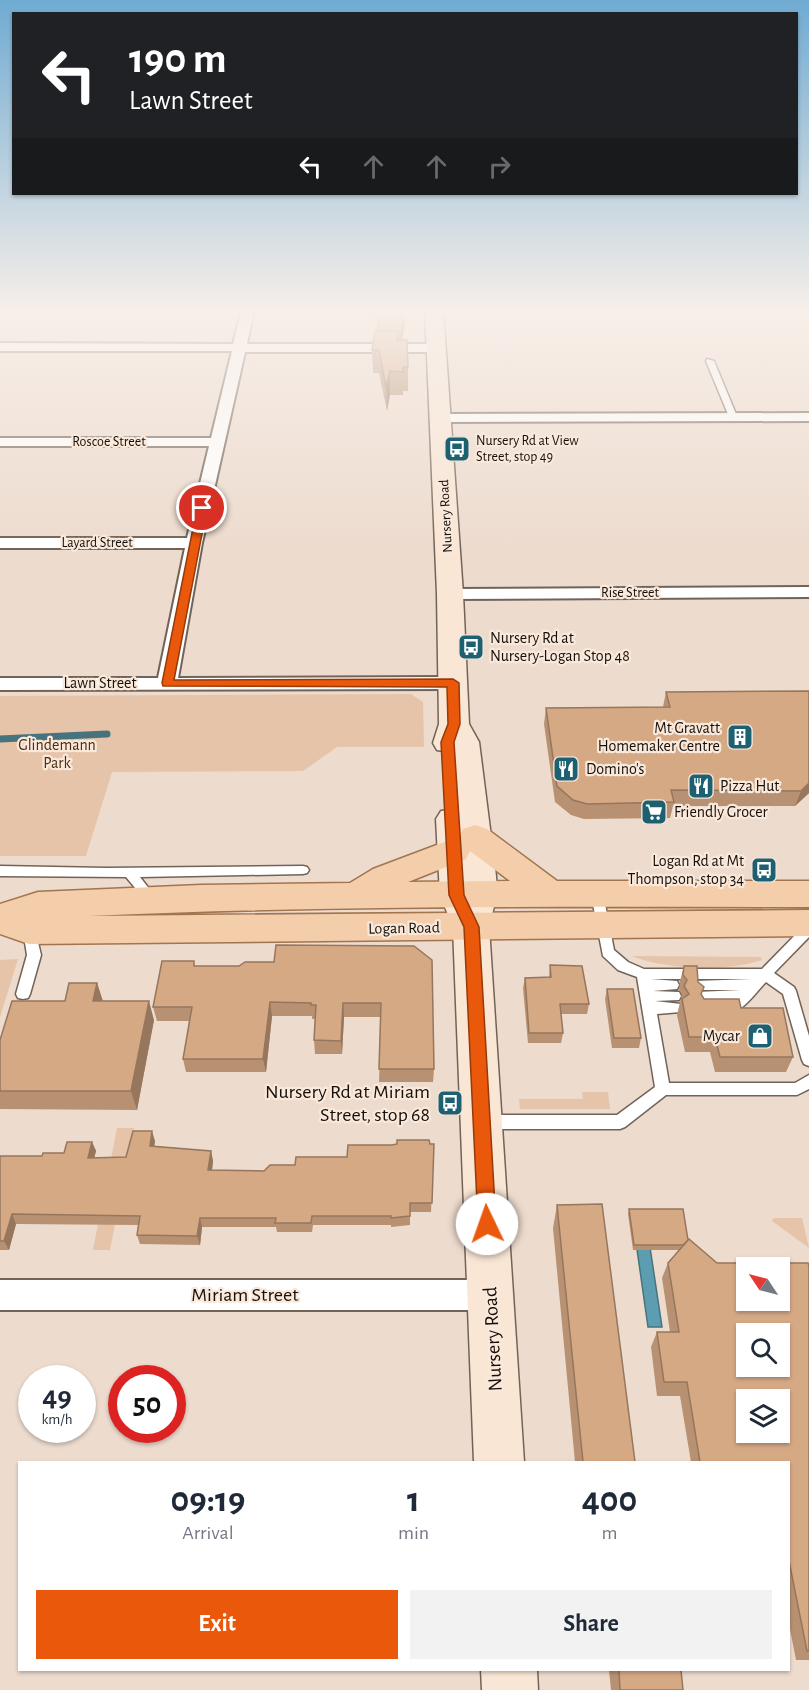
<!DOCTYPE html>
<html lang="en">
<head>
<meta charset="utf-8">
<style>
	:root { --surface:#fff; --page:#f2f2f3; --text:#1f2937; --muted:#747a83; --accent:#ea580c }
	body { margin:0; font-family:"Alegreya Sans",sans-serif; background:var(--page); color:var(--text); height:100vh; display:flex; flex-direction:column; font-size:22px; white-space:nowrap }
	* { box-sizing:border-box; margin:0 }
	p { font-size:20px; color:var(--muted) }
	.icon { flex:none; width:33px; height:33px; fill:none; stroke:currentColor; stroke-width:2; stroke-linecap:round; stroke-linejoin:round }
	.map { position:relative; flex:1; overflow:hidden }
	.sheet { position:absolute; left:18px; top:1461px; width:772px; height:210px; display:flex; flex-direction:column; background:var(--surface); border-radius:0px; box-shadow:0 2px 4px #0004 }
	.sheet>* { flex:none }
	.hud { position:absolute; left:12px; top:12px; width:786px; height:183px; border-radius:0px; box-shadow:0 2px 4px #0004; background:#202124; color:#fff; overflow:hidden }
	.needle { width:39px; rotate:305deg }
	.buttons { position:absolute; left:736px; top:1257px; display:grid; gap:12px }
	.buttons a { display:grid; place-items:center; width:54px; height:54px; border-radius:0px; background:var(--surface); box-shadow:0 2px 4px #0004; font-size:30px }
	.speed { position:absolute; left:18px; top:1365px; display:flex; gap:12px; font-size:30px; font-weight:700; text-align:center }
	.speed>* { display:grid; place-content:center; width:78px; height:78px; border-radius:50%; background:var(--surface); box-shadow:0 2px 4px #0004; line-height:1 }
	.speed small { font-size:15px; font-weight:400 }
	.speed .limit { border:9px solid #d22; background:#fff; color:#111 }
	.pin { position:absolute; display:grid; place-items:center; width:51px; height:51px; color:#fff; margin:-26px; border:3px solid #fff; border-radius:50%; box-shadow:0 2px 6px #0007 }
	.me { position:absolute; width:66px; margin:-33px; rotate:357deg; stroke-linejoin:round; filter:drop-shadow(0 0 4px #0008) }
	.turn { display:flex; align-items:center; gap:21px; height:126px; padding:0 18px; font-size:27px }
	.turn .icon { width:78px; height:78px; stroke-width:2.5 }
	.turn b { display:block; font-size:42px; line-height:51px }
	.lanes { display:flex; align-items:center; height:57px; padding:0 18px; background:#0003; justify-content:center; gap:30px; direction:ltr }
	.lanes .off { opacity:.35 }
	.eta { display:flex; justify-content:space-evenly; align-items:center; height:102px; text-align:center }
	.eta b { font-size:36px; font-weight:700; line-height:42px }
	.cta { display:flex; gap:12px; margin-top:auto; padding:12px 18px }
	.cta a { flex:1; height:69px; border-radius:0px; background:var(--accent); color:#fff; font-size:24px; font-weight:700; line-height:69px; text-align:center }
	.cta a+a { background:var(--page); color:var(--text) }
	.map>svg:first-child { display:block }
	.green { fill:#e5c4a9 }
	.water { fill:#5d9db1; stroke:#47737f; stroke-width:1.5 }
	.lines { fill:none; stroke-linecap:round; stroke-linejoin:round }
	.stream { stroke:#47737f; stroke-width:7 }
	.lane-casing { stroke:#726358; stroke-width:3 }
	.street-casing { stroke:#726358; stroke-width:4 }
	.secondary-casing { stroke:#726358; stroke-width:3 }
	.primary-casing { stroke:#a1754f; stroke-width:3 }
	.lane { fill:#fff; fill-rule:evenodd }
	.street { fill:#fff; fill-rule:evenodd }
	.secondary { fill:#f9e6d5; fill-rule:evenodd }
	.primary { fill:#f4cdab; fill-rule:evenodd }
	.wall { fill:#b89172 }
	.shaded-wall { fill:#96765d }
	.building { fill:#d6a985; stroke:#96765d; stroke-width:1.5; fill-rule:evenodd }
	.route { fill:#ea580c; stroke:#983908; stroke-width:1.5 }
	.labels { text-anchor:middle; dominant-baseline:central; stroke-width:4.5; stroke-linejoin:round; paint-order:stroke }
	.far-poi-label { font-size:14px; fill:#15100b; stroke:#fae9db; text-anchor:start }
	.far-street-label { font-size:14px; fill:#15100b; stroke:#fae9db }
	.poi-label { font-size:16px; fill:#15100b; stroke:#fae9db; text-anchor:start }
	.street-label { font-size:16px; fill:#15100b; stroke:#fae9db }
	.park-label { font-size:16px; fill:#4c2d11; stroke:#fae9db }
	.near-poi-label { font-size:20px; fill:#15100b; stroke:#fae9db; text-anchor:end }
	.near-street-label { font-size:20px; fill:#15100b; stroke:#fae9db }
</style>
</head>
<body>
<div class="map">
<svg width="809" height="1690" viewBox="0 0 809 1690">
	<rect width="100%" height="100%" fill="#eddbce"/>
	<path class="green" d="M411 694 423 702 424 747H337L303 771 112 772 86 856H0V696Z
		M632 956 761 957 762 960C726 972 667 970 632 956Z
		M18 959 0 1017V960Z
		M582 1092H608L610 1109H520L519 1099H583Z
		M117 1128H134L110 1250H93Z
		M774 1218H802L809 1248 772 1221Z"/>
	<path class="water" d="M632 1214H645L662 1327H648Z"/>
	<g class="lines">
		<path class="stream" d="M0 739 107 734"/>
		<g class="lane-casing">
			<path id="lane" d="M707 359 714 361 738 419 737 421 730 419 706 361Z
				M0 866 106 868 303 866 307 867 309 870 307 873 303 874 140 877 157 899 155 902H147L126 877 0 876Z
				M597 889 601 891 603 894 614 950 628 962 644 969H762L804 926 809 924V937L774 973 794 987 796 991 809 1036V1066L804 1064 802 1060 783 994 766 982C754 994 740 1018 721 1012L719 1008 721 1004 730 1001 697 1000 695 996 697 992 741 990H700L695 989 693 985 695 981 752 979H651L677 981 679 985 677 989 653 991 679 992 681 996 679 1000 655 1001 681 1004 683 1008 681 1012 657 1014 669 1083H795L809 1075V1089L797 1095H666L625 1127 620 1129H487L482 1127 480 1122 482 1117 487 1115H617L655 1087 637 977 618 970 603 956 591 894 593 891Z
				M29 925 34 926 35 930 41 955 30 994 28 998 23 999 18 998 16 994 27 955 23 930 24 926Z"/>
		</g>
		<g class="street-casing">
			<path id="street" d="M242 309H254L247 344H437L444 348 437 352H245L202 543 178 678 453 677 460 679 463 683 460 687 453 689 0 690V678H158L185 548H0V538H187L209 446H0V438H211L232 351H0V343L233 344Z
				M809 413V421L441 422 434 418 441 414Z
				M809 587V597L450 599 441 594 450 589Z
				M0 1280H491L502 1284 506 1295 502 1306 491 1310H0Z"/>
		</g>
		<g class="secondary-casing">
			<path id="secondary" d="M425 309H443L463 594 469 724 479 742 496 876 497 894 489 927 524 1462H474L453 927 440 895 436 819 441 811 455 809 450 752 437 750 433 743 439 724 437 594Z
				M481 1670H537L538 1690H482Z"/>
		</g>
		<g class="primary-casing">
			<path id="primary" d="M475 825 487 829 557 881H809V907C569 907 329 905 89 916L809 910V936L29 944 0 934V904L38 892 201 885 350 883 373 869 442 843 454 839 461 841 459 837 463 829ZM470 851 510 881 408 882 466 859Z"/>
		</g>
		<use href="#lane" class="lane"/>
		<use href="#street" class="street"/>
		<use href="#secondary" class="secondary"/>
		<use href="#primary" class="primary"/>
	</g>
	<path class="wall" d="M373 309H401V316L405 325 402 340 408 367V391H403V395H390L387 411 379 373H373L372 350 380 317 373 316Z
		M666 692 809 793 795 806H673L670 818 584 819 571 815 555 802 544 724 546 708 663 707Z
		M414 946 434 1069 433 1082H379L381 1017H344L342 1054H315L314 1040 315 1019H312V1016H272L266 1072H186L183 1059 189 1021H157L153 1007 195 966H239Z
		M550 965 589 1004 587 1014H561L563 1033 561 1043H528L523 988 525 978 549 977Z
		M684 966 698 982 704 987 701 995 704 999 741 1008 793 1057 786 1072H715L710 1052H685L677 1015 682 994 679 990 680 981Z
		M97 983 103 1001 154 1020 137 1110 0 1109V1040L65 1001Z
		M607 989 641 1038 639 1048H612L605 999Z
		M155 1141 154 1146 211 1151 213 1161 212 1170 264 1171 295 1165 347 1157 392 1145 434 1144 431 1212H410V1225L391 1227V1225H313L312 1232H277L276 1227H202L200 1245 140 1244 137 1235 138 1225 16 1224 9 1250H0V1156H42L64 1153 92 1142 96 1151 94 1158 126 1157Z
		M557 1205 635 1462H575L553 1228Z
		M629 1209 688 1240 717 1263 809 1266V1660H796L789 1624V1462H691L680 1396H657L651 1347 657 1332H670L662 1278 668 1263 679 1250H633L628 1214Z
		M609 1670H681L683 1690H611Z"/>
	<path class="shaded-wall" d="M405 316V325L401 342V333Z
		M390 371V395L387 411 386 387Z
		M809 783V793L795 806 801 791Z
		M97 983 103 1002 93 1001Z
		M149 1001 154 1020 137 1110 131 1091Z
		M270 1002 272 1016 266 1072 263 1059Z
		M343 1003 344 1017 342 1054 341 1041Z
		M152 1131 155 1141 153 1155 150 1146Z
		M92 1142 96 1151 92 1167 88 1158Z
		M211 1151 213 1161 211 1180 208 1170Z
		M12 1214 16 1224 9 1250 4 1241Z
		M200 1218 202 1227 200 1245 197 1236Z"/>
	<path class="building" d="M381 309H401V316H405L401 333H398V331H377Z
		M375 331H398L397 340H407L408 367H403V372L390 371 386 387 379 350H372Z
		M809 691V783L801 791 671 790 674 802 587 804 573 800 557 786 546 708 670 707 666 692Z
		M276 945 414 946 432 960 434 1069H379L381 1003H343L341 1041 314 1040 316 1005H311V1003L270 1002 263 1059H183L192 1007H153L162 961H194V966H239L245 962H274Z
		M550 965 582 966 589 1004H560L563 1033H529L525 978 551 977Z
		M684 966H697L698 982 704 987 701 994 704 999H739L741 1008H783L793 1057H720L715 1037H689L682 999 689 994 684 986 687 980 683 975Z
		M69 983H97L93 1001H149L131 1091H0V1040L12 1001H65Z
		M607 989H633L641 1038H614Z
		M133 1131H152L150 1146 211 1151 208 1170 264 1171 270 1165H295L296 1157H347L348 1145H392L397 1144V1140H429L430 1144H434L432 1203H410V1216L391 1218V1216H312L311 1223H275L276 1218H200L197 1236 137 1235 140 1216 12 1214 4 1241H0V1156H42L43 1153H64L67 1142H92L88 1158 126 1157Z
		M602 1204 635 1462H583L557 1205Z
		M629 1209H683L688 1240 683 1245H634Z
		M689 1239 717 1263H808L809 1266V1651H807L789 1561V1462H700L687 1382H664L657 1332H679L668 1263ZM747 1268H780V1300H747ZM747 1334H780V1366H747ZM747 1400H780V1432H747Z
		M619 1670H681L683 1690H620Z"/>
	<linearGradient id="sky" x2="0" y2="1"><stop stop-color="#70abd2"/><stop offset="0.57" stop-color="#f7efe9"/><stop offset="1" stop-color="#f7efe9" stop-opacity="0"/></linearGradient>
	<rect width="809" height="546" fill="url(#sky)"/>
	<path class="route" d="M202 505 207 508 174 680 453 679 459 683 460 724 454 742 464 895 479 927 496 1224 494 1230 487 1232 481 1230 478 1224 464 927 449 895 441 742 448 724 447 687 163 686 162 683 197 508Z"/>
	<defs>
		<g id="bus-square" transform="scale(1.35)"><rect x="-9" y="-9" width="18" height="18" rx="4" fill="#1c6072" stroke="#fae9db"/><path d="M-5-6H5V4H4V6H2V4H-2V6H-4V4H-5ZM-3.5-4V0h7V-4ZM-3.5 1.2v1.5H-2V1.2ZM2 1.2v1.5H3.5V1.2Z" fill="#fff"/></g>
		<g id="building-square" transform="scale(1.35)"><rect x="-9" y="-9" width="18" height="18" rx="4" fill="#1c6072" stroke="#fae9db"/><path d="M-4-6H4V6H1V3H-1V6H-4ZM-2.5-4.3h1.7v1.8h-1.7ZM.8-4.3h1.7v1.8H.8ZM-2.5-1h1.7V.8h-1.7ZM.8-1h1.7V.8H.8Z" fill="#fff"/></g>
		<g id="restaurant-square" transform="scale(1.35)"><rect x="-9" y="-9" width="18" height="18" rx="4" fill="#1c6072" stroke="#fae9db"/><path d="M-5-6h1v4h1v-4h1v4h1v-4h1v5L-1.5 .5V6h-2V.5L-5-1ZM5-6V6H3V1.5H1.5Q1.5-4 5-6Z" fill="#fff"/></g>
		<g id="supermarket-square" transform="scale(1.35)"><rect x="-9" y="-9" width="18" height="18" rx="4" fill="#1c6072" stroke="#fae9db"/><path d="M-6-5.5h2.5l.6 2H6L4.5 2H-2.5L-4.4-4H-6ZM-1.5 3.2a1.3 1.3 0 1 0 .1 0ZM3 3.2a1.3 1.3 0 1 0 .1 0Z" fill="#fff"/></g>
		<g id="shop-square" transform="scale(1.35)"><rect x="-9" y="-9" width="18" height="18" rx="4" fill="#1c6072" stroke="#fae9db"/><path d="M-5-2.5h2.3a2.7 3.5 0 0 1 5.4 0H5L5.5 6h-11ZM-1.5-2.5h3a1.5 2.3 0 0 0-3 0Z" fill="#fff"/></g>
	</defs>
	<g fill-rule="evenodd">
		<use href="#bus-square" x="457" y="449"/>
		<use href="#bus-square" x="471" y="647"/>
		<use href="#building-square" x="740" y="737"/>
		<use href="#restaurant-square" x="566" y="769"/>
		<use href="#restaurant-square" x="701" y="786"/>
		<use href="#supermarket-square" x="654" y="812"/>
		<use href="#bus-square" x="764" y="870"/>
		<use href="#shop-square" x="760" y="1036"/>
		<use href="#bus-square" x="450" y="1103"/>
	</g>
	<g class="labels">
		<g class="far-poi-label">
			<text x="476" y="441">Nursery Rd at View<tspan x="476" dy="16">Street, stop 49</tspan></text>
		</g>
		<g class="far-street-label">
			<text x="109" y="442">Roscoe Street</text>
			<text transform="translate(446 516) rotate(-93)">Nursery Road</text>
			<text x="97" y="543">Layard Street</text>
			<text x="630" y="593">Rise Street</text>
		</g>
		<g class="poi-label">
			<text x="490" y="638">Nursery Rd at<tspan x="490" dy="18">Nursery-Logan Stop 48</tspan></text>
			<text x="720" y="728" text-anchor="end">Mt Gravatt<tspan x="720" dy="18">Homemaker Centre</tspan></text>
			<text x="586" y="769">Domino's</text>
			<text x="720" y="786">Pizza Hut</text>
			<text x="674" y="812">Friendly Grocer</text>
			<text x="744" y="861" text-anchor="end">Logan Rd at Mt<tspan x="744" dy="18">Thompson, stop 34</tspan></text>
			<text x="740" y="1036" text-anchor="end">Mycar</text>
		</g>
		<g class="street-label">
			<text x="100" y="683">Lawn Street</text>
			<text transform="translate(404 928) rotate(-1)">Logan Road</text>
		</g>
		<g class="park-label">
			<text x="57" y="745">Glindemann<tspan x="57" dy="18">Park</tspan></text>
		</g>
		<g class="near-poi-label">
			<text x="430" y="1092">Nursery Rd at Miriam<tspan x="430" dy="23">Street, stop 68</tspan></text>
		</g>
		<g class="near-street-label">
			<text x="245" y="1295">Miriam Street</text>
			<text transform="translate(493 1339) rotate(-93)">Nursery Road</text>
		</g>
	</g>
</svg>
<div class="buttons">
<a><svg class="needle" viewBox="-14 -14 28 28"><path d="M0-13l5 13h-10z" fill="#e53935"/><path d="M0 13l5-13h-10z" fill="#747a83"/></svg></a>
<a><svg class="icon" aria-label="search" viewBox="0 0 24 24"><circle cx="10" cy="10" r="6"/><path d="M15 15l6 6"/></svg></a>
<a><svg class="icon" aria-label="layers" viewBox="0 0 24 24"><path d="M12 4l9 5-9 5-9-5zM3 14l9 5 9-5"/></svg></a>
</div>
<div class="speed"><div>49<small>km/h</small></div><div class="limit">50</div></div>
<div class="pin" style="left:202px;top:508px;background:#d93025"><svg class="icon" aria-label="arrive" viewBox="0 0 24 24"><path d="M6 21V4h12l-3 4 3 4H6"/></svg></div>
<svg class="me" style="left:487px;top:1224px" viewBox="-20 -20 40 40"><circle r="19" fill="#fff"/><path d="M0-13L10 11 0 6-10 11z" fill="#ea580c"/></svg>
<div class="hud">
<div class="turn"><svg class="icon" aria-label="left" viewBox="0 0 24 24"><path d="M17 20v-9H6M10 6l-5 5 5 5"/></svg><div><b>190 m</b>Lawn Street</div></div>
<div class="lanes"><svg class="icon" aria-label="left" viewBox="0 0 24 24"><path d="M17 20v-9H6M10 6l-5 5 5 5"/></svg><svg class="icon off" aria-label="ahead" viewBox="0 0 24 24"><path d="M12 20V5M6 11l6-6 6 6"/></svg><svg class="icon off" aria-label="ahead" viewBox="0 0 24 24"><path d="M12 20V5M6 11l6-6 6 6"/></svg><svg class="icon off" aria-label="right" viewBox="0 0 24 24"><path d="M7 20v-9h11M14 6l5 5-5 5"/></svg></div>
</div>
<section class="sheet">
<div class="eta">
<div><b>09:19</b><p>Arrival</p></div>
<div><b>1</b><p>min</p></div>
<div><b>400</b><p>m</p></div>
</div>
<div class="cta"><a>Exit</a><a>Share</a></div>
</section>
</div>
</body>
</html>
